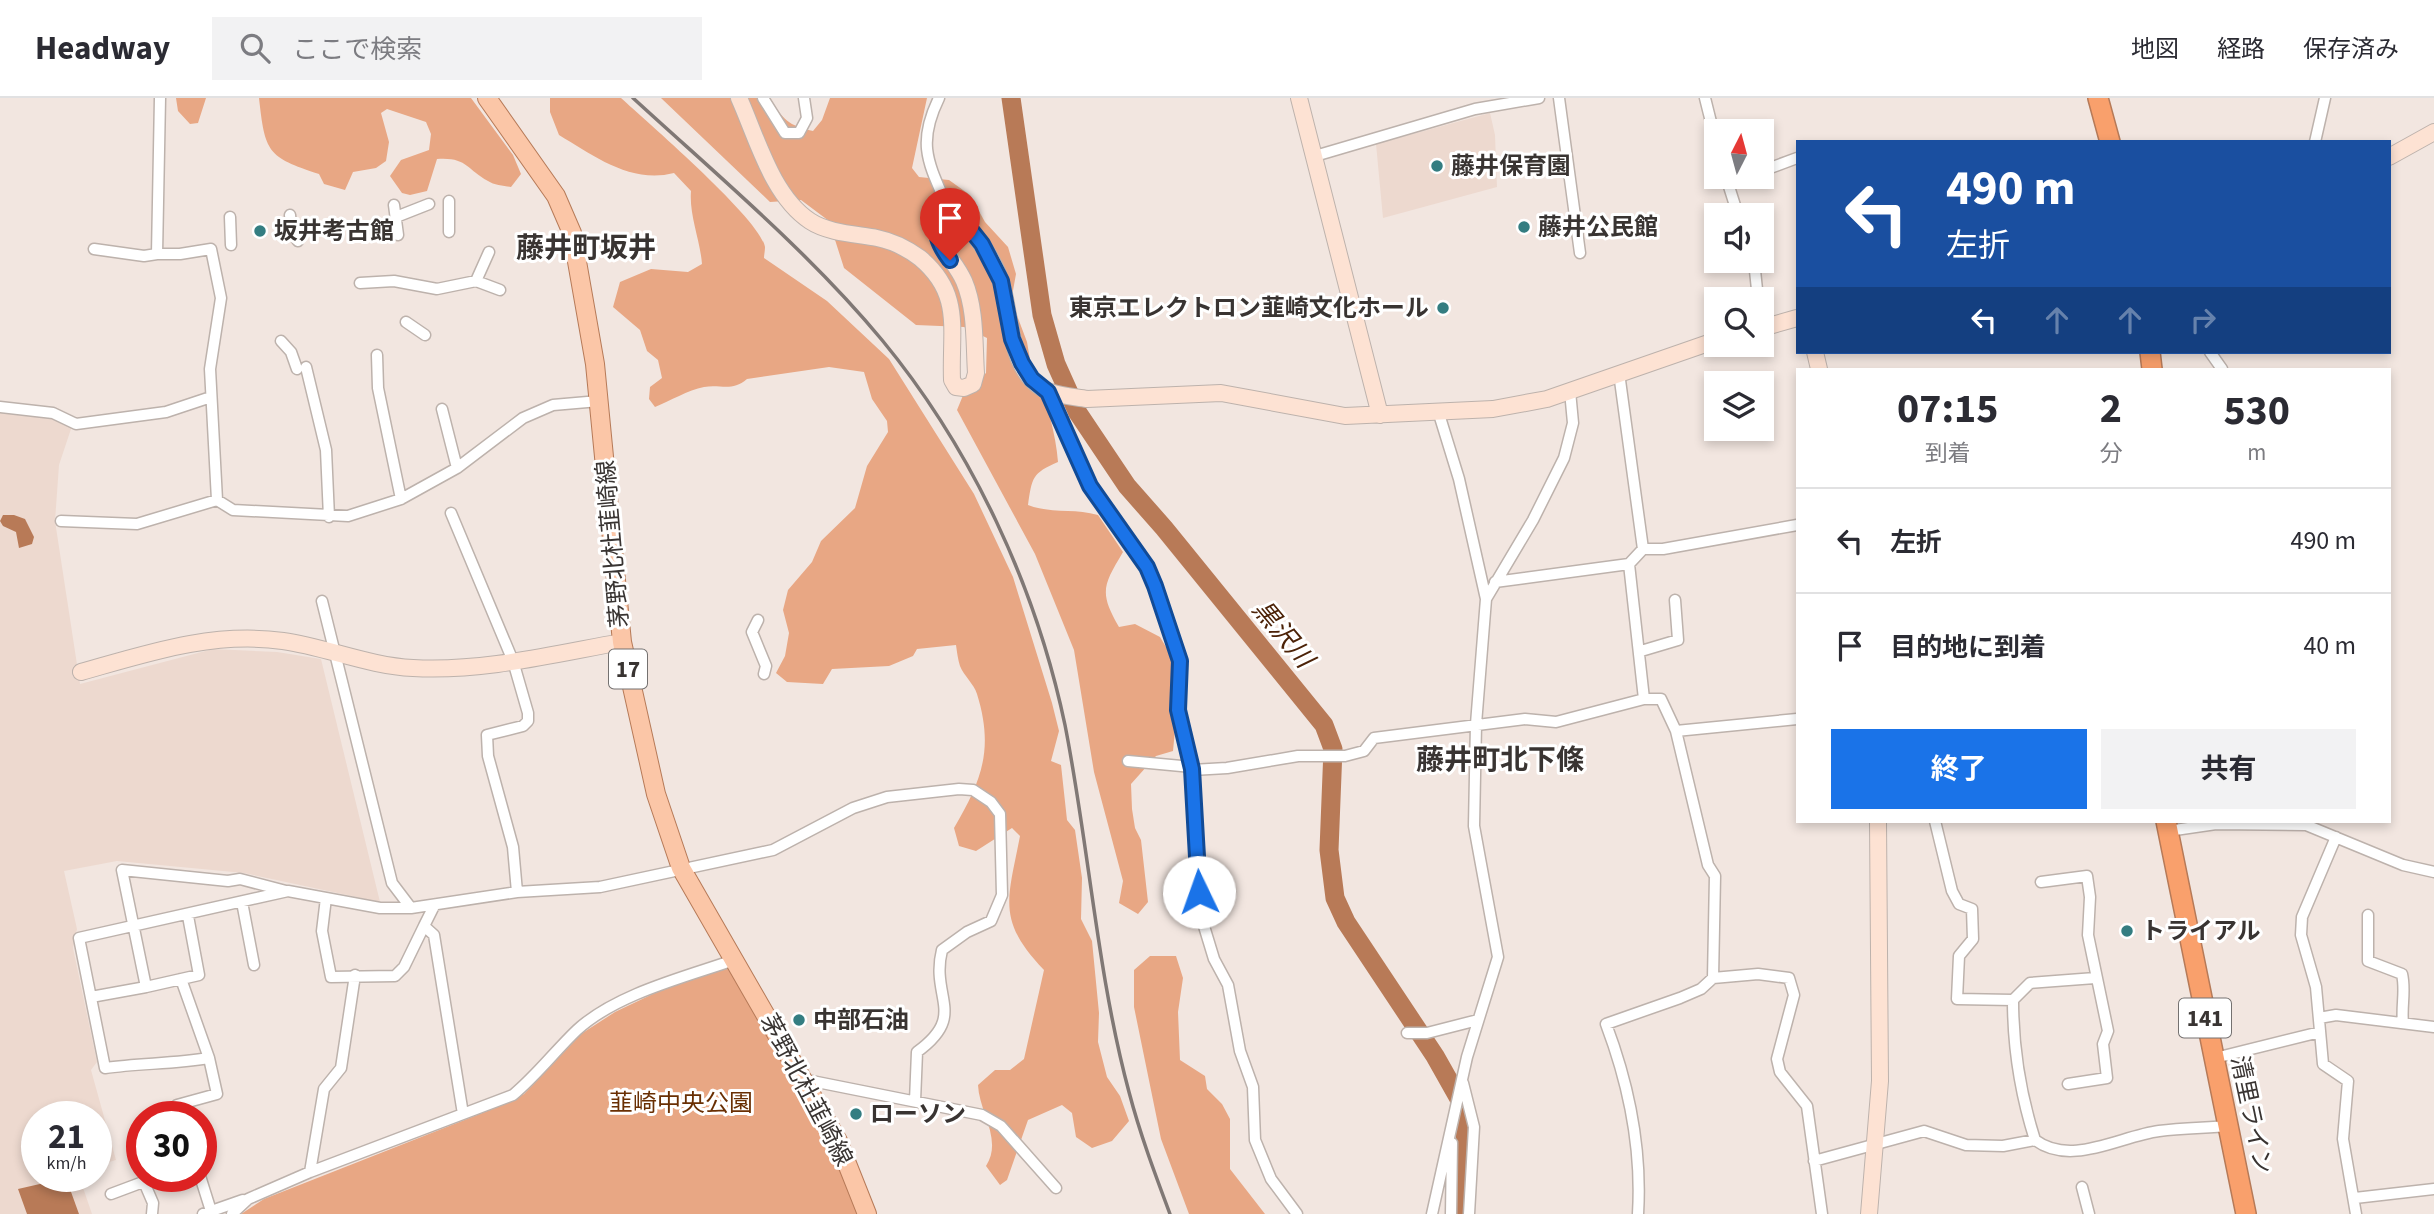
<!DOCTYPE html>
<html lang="ja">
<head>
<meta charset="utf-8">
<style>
	:root { --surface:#fff; --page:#f2f2f3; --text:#2b2b33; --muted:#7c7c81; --line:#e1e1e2; --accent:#1a73e8 }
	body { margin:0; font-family:"Source Sans 3","Noto Sans JP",sans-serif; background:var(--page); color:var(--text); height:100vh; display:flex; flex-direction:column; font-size:26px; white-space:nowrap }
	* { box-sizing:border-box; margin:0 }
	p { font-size:23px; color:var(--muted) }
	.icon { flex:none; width:38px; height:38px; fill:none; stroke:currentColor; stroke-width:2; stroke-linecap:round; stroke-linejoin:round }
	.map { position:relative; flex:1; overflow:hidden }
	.sheet { position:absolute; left:1796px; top:270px; width:595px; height:455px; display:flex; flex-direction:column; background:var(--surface); border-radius:0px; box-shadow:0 4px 10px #0003 }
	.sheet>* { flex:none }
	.guide { position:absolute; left:1796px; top:42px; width:595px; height:214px; border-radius:0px; box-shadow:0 4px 10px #0003; background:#1a4fa0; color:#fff; overflow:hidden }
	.needle { width:46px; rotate:6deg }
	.fabs { position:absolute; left:1704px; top:21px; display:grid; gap:14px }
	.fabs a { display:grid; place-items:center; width:70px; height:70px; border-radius:0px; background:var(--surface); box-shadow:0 4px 10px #0003; font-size:35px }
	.speed { position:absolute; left:21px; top:1003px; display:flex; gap:14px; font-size:35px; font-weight:700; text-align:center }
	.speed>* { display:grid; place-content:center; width:91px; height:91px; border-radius:50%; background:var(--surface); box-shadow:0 4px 10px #0003; line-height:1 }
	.speed small { font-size:18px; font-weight:400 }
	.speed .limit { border:10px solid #d22; background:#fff; color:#111 }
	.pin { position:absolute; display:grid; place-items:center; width:60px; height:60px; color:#fff; margin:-72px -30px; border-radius:50% 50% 50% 0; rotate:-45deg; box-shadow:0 0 7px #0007 }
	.pin .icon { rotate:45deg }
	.me { position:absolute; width:77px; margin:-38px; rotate:357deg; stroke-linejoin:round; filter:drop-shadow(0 0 5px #0008) }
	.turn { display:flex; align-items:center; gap:24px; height:147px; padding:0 35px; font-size:32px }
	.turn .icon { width:91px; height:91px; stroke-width:2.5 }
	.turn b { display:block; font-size:49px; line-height:60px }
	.lanes { display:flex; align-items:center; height:66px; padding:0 35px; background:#0003; justify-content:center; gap:35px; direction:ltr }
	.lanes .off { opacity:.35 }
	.eta { display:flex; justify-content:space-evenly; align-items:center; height:119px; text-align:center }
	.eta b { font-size:42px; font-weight:700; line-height:49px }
	.primary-button { display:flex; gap:14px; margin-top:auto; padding:14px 35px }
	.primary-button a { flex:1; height:80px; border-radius:0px; background:var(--accent); color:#fff; font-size:28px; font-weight:700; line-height:80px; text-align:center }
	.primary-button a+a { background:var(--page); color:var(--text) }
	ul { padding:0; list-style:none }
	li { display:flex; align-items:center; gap:21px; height:105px; padding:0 35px; border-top:2px solid var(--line) }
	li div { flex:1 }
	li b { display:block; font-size:26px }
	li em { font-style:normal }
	header { display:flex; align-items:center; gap:42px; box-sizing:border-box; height:98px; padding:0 35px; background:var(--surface); border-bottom:2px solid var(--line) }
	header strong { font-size:33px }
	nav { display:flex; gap:38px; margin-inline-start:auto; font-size:24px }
	.search { width:490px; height:63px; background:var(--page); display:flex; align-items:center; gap:18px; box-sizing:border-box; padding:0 24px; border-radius:0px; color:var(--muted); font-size:26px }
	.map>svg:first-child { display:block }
	.built { fill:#edd9cf }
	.green { fill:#e8a784 }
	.water { fill:#b87a57 }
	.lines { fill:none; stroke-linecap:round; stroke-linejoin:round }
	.river { stroke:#b87a57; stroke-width:19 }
	.street-casing { stroke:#bdb2ac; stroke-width:13 }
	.secondary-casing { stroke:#bdb2ac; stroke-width:18 }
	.primary-casing { stroke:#b67a58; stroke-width:20 }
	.highway-casing { stroke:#b67a58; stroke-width:22 }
	.street { stroke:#fff; stroke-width:10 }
	.secondary { stroke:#fde2d3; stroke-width:16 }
	.primary { stroke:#fbc6a7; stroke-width:18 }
	.highway { stroke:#f9a06c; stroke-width:19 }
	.rail { stroke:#807875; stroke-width:3.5 }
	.route-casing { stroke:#114b97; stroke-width:18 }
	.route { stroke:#1a73e8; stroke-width:12 }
	.poi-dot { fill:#347d81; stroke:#fff; stroke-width:2.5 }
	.labels { text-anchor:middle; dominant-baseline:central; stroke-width:6; stroke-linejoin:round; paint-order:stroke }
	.shield { fill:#fff; stroke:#747170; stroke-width:2 }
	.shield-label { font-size:23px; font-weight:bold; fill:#393432 }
	.poi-label { font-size:24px; font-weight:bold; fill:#393432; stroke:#fff; text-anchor:start }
	.street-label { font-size:24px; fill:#393432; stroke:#fff }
	.park-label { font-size:24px; fill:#692f03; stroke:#fff }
	.water-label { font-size:26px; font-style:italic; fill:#4c2207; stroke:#fff }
	.quarter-label { font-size:28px; font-weight:bold; fill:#393432; stroke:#fff }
</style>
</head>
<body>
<header>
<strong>Headway</strong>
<div class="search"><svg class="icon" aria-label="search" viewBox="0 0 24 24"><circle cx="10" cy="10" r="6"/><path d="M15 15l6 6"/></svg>ここで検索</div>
<nav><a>地図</a><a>経路</a><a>保存済み</a></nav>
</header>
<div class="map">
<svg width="2434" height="1116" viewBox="0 0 2434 1116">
	<rect width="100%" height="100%" fill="#f2e6e0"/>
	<path class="built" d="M1490 15 1495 37 1497 89 1383 120 1376 46Z
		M0 313 52 319 72 328 59 367 55 423 80 586 213 551 277 554 321 561 380 804 244 775 117 763 64 773 77 831 73 850 97 964 91 972 116 1062 96 1068V1018H37V1078H79L92 1116H0Z"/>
	<path class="green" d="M176 0H206L198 25 190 26 178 13Z
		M259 0H471L513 57 521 76 511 89C504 88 494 87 488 83 466 71 467 59 437 61L427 93 410 97 402 95 390 78 401 62 429 52 431 36 426 24 387 11 381 15 389 44 386 63 376 70 353 74 345 92 324 86 319 76C267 59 265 54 259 0Z
		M550 0H621C647 24 760 121 765 149 765 153 764 157 764 160L827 203 889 261 974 396 1013 479 1052 605 1059 633 1051 663 1061 667 1067 722 1075 732 1082 780 1081 821 1092 843 1099 915 1098 944 1107 979 1120 998 1129 1023 1112 1043 1092 1050 1076 1039 1072 1015 1062 1007 1028 1022 1007 1082 1000 1087 986 1068C1003 1042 979 1014 978 987L995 972H1010L1024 961 1044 872C996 822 1008 801 1020 738L1012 730 976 753 959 748 954 730C982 682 994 651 977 596 974 586 964 578 960 568 958 562 957 554 956 547L917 551 913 558 889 568 832 571 823 586 787 584 776 575 785 558 789 535 783 512 788 492 812 464 821 443 855 410 867 368 888 334 887 323 872 301 864 274 829 269 747 281C732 294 721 286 704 289 688 292 670 303 655 309L649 301 650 289 662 280 658 262 647 253 640 232 613 209 620 184 651 171 688 174 702 166C700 141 689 117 691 93L674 75C631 86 594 58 559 37L550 14Z
		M661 0H770C782 21 789 28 813 33L822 22 830 0H927L912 70 919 79 949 82 970 97 985 124 1008 149 1016 176 1012 198 1015 212 1027 244 1032 273 1041 279C1046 308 1056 335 1058 364 1032 375 1032 380 1028 407 1051 416 1074 410 1098 417L1123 454C1103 488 1099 494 1119 529L1135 526 1160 539 1172 559 1175 632 1173 653 1156 658 1131 686 1132 711 1135 730 1141 742 1148 804 1138 816 1119 805 1123 783 1094 674 1074 552 1035 456 957 312 964 295 986 275 987 240 964 229 916 227 844 170 829 123 801 102 770 104Z
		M1150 858H1176L1183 880 1178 914 1180 962 1205 978 1207 991 1222 1006 1230 1021V1071L1265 1116H1189L1161 1041 1134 909V872Z
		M732 867 836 1047 862 1116H241L264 1101 505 1006 524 996 581 936 615 914 657 894Z"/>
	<path class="water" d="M3 417H14L25 421 34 439 32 446 19 450 16 434 3 428 0 423Z
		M66 1080 79 1116H27L18 1091Z"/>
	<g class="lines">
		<path class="river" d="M1011 0 1042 217 1056 266 1078 315 1127 388 1164 430 1324 627 1333 651 1329 752 1335 800 1346 824 1435 958 1466 1013 1463 1116"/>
		<g class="street-casing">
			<path id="street" d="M160 0 157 156H180L211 151 221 200 210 271 217 402
				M763 0 785 35H799L807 20 804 0
				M939 0C916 47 929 66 948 110
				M1559 0 1580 155
				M1705 0 1717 48
				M2315 44 2325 0
				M1315 58 1475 11 1539 0
				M1762 73 1797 60
				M1726 79 1738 117
				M1729 85 1746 79
				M394 107 398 137
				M290 117 292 135 298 143
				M230 119 231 147
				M396 119 429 106
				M449 134V103
				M94 151 144 158 157 156
				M1754 163 1758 201
				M476 183 489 154
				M360 185 394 183 437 191 476 183 500 192
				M406 224 425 237
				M281 243 291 254 297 271
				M2210 254 2222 271
				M377 257 378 290 401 401
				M306 269 326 352 329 419
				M1619 275 1643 451
				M1048 294 1090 388 1147 469 1180 563 1178 612 1192 672 1200 815 1214 861 1228 887 1240 953 1253 989 1255 1042 1271 1081 1297 1116
				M0 309 53 315 76 326 166 314 211 299
				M442 311 457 370
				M1439 316 1459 381 1486 501
				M451 415 513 563 528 615V623L523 628 487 637 488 658 513 749 517 794
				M61 423 137 426 217 402 233 412 348 418 401 401 457 370 523 320 553 307 599 303
				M1495 484 1629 466
				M322 503 392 785 411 810
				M758 522 752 534 766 568 764 576
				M1641 553 1678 542 1675 502
				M1644 601 1629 466 1643 451H1663L1797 427
				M1676 633 1797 621
				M1128 663 1192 669
				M1192 672 1227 670 1298 658H1345L1364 653 1374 640 1525 621 1556 624 1644 601H1661L1676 633 1708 767 1715 778 1713 880
				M1935 723 1952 793 1959 806 1972 811 1973 841 1959 858 1957 901 2013 902
				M2168 733 2216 726 2306 727 2403 767 2434 774
				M2336 739 2302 819 2301 837 2316 889 2323 966 2348 983 2343 1041 2356 1116
				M2041 784 2087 778 2090 799 2088 837 2108 933 2103 946 2107 980 2068 986
				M326 800 322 833 331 879 395 878 404 869 424 828
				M242 804 254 867
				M434 808 424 828 434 837 463 1016
				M2368 817V863L2402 876C2406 893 2401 908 2403 925
				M188 818 199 877 146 889 122 772 228 783 240 781 286 793
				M181 881 209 960 217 996 177 1007 181 1018
				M91 899 146 889
				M2319 920 2336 917 2434 929
				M1407 935H1427L1478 922
				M209 960C174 966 140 965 105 970L79 840 288 793 380 810H411L517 794 600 789 773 752 853 710 887 699 959 691 973 692 991 704 1000 716 1002 797 991 823 967 834 942 852C930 900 968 917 917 954L915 1003
				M2215 960 2320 934
				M1463 985 1474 1029 1469 1116
				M806 987 812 983 982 1017 1001 1028 1056 1090
				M2035 1042C2021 998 2013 948 2013 902L2030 885 2095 880
				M1814 1063 1924 1033 1966 1047 2003 1048 2035 1042C2071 1069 2120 1038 2159 1033 2182 1030 2206 1030 2229 1028
				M310 1074 324 991 341 970 355 877
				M200 1078 211 1113
				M144 1084 153 1105 152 1116
				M2082 1089 2089 1116
				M111 1096 159 1078
				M2355 1100 2434 1091
				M203 1116 243 1102
				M232 1116 248 1101 310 1074 513 997C537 977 555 953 577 932 616 896 685 879 734 862
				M1432 1116 1467 959 1498 859 1474 728 1476 626 1486 501 1533 422 1564 360 1573 325 1570 293
				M1451 1116 1452 1045
				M1638 1116C1642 1051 1629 987 1606 926L1680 900 1701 891 1713 880 1758 876 1789 880 1794 897 1777 961 1780 974 1807 1008 1822 1116"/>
		</g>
		<g class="secondary-casing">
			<path id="secondary" d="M739 0C757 40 772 98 810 123 828 135 856 136 877 140 892 143 908 151 920 160 963 196 950 232 952 282L956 289 964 290 973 286 976 275C974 245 976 211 964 183 953 158 930 146 939 115L948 110C959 114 967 127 974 137 985 150 996 168 1001 184 1012 218 1008 278 1050 294 1061 298 1075 299 1087 301L1221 295 1345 318 1493 311 1547 301 1717 242
				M1299 0 1380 317
				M2389 59 2434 34
				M1762 230 1797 220
				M1815 254 1819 271
				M81 574C148 555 213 533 283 543 326 549 369 568 413 570 483 574 554 556 622 544
				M1869 1116 1880 983 1878 723"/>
		</g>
		<g class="primary-casing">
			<path id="primary" d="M487 0 556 98 572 135 595 266 622 544 656 696 681 770 838 1043 867 1116"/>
		</g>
		<g class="highway-casing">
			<path id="highway" d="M2098 0 2110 44
				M2150 254 2152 271
				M2166 723 2246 1116"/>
		</g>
		<use href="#street" class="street"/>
		<use href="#secondary" class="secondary"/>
		<use href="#primary" class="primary"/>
		<use href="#highway" class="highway"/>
		<path class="rail" d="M633 0C718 78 808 153 882 242 972 351 1036 489 1065 627 1089 749 1097 875 1129 994 1140 1036 1155 1076 1170 1116"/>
	</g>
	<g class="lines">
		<g class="route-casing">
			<path id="route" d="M950 162C939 147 933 135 939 116L948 110 959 117 982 146 1001 183 1012 241 1022 265 1032 281 1048 294 1090 388 1147 469 1155 488 1180 563 1178 612 1192 671 1199 794"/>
		</g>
		<use href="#route" class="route"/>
	</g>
	<g class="poi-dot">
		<circle cx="1437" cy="68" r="7"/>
		<circle cx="1524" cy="129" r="7"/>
		<circle cx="260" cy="133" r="7"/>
		<circle cx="1443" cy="210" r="7"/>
		<circle cx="2127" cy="833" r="7"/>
		<circle cx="799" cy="922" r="7"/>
		<circle cx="856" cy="1016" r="7"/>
	</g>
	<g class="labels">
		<g class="shield">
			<rect x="609" y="551.5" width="38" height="39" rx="5"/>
			<rect x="2179" y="900.5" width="52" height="39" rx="5"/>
		</g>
		<g class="shield-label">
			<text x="628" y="571">17</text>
			<text x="2205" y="920">141</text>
		</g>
		<g class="poi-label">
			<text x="1451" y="68">藤井保育園</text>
			<text x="1538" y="129">藤井公民館</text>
			<text x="274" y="133">坂井考古館</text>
			<text x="1429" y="210" text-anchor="end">東京エレクトロン韮崎文化ホール</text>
			<text x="2141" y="833">トライアル</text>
			<text x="813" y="922">中部石油</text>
			<text x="870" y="1016">ローソン</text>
		</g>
		<g class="street-label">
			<text transform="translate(613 446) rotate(-95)">茅野北杜韮崎線</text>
			<text transform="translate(806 992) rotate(62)">茅野北杜韮崎線</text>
			<text transform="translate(2251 1017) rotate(78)">清里ライン</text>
		</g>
		<g class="park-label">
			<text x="681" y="1005">韮崎中央公園</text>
		</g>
		<g class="water-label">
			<text transform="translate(1283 536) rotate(50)">黒沢川</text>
		</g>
		<g class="quarter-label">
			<text x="586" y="150">藤井町坂井</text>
			<text x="1500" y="662">藤井町北下條</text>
		</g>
	</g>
</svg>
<div class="fabs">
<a><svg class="needle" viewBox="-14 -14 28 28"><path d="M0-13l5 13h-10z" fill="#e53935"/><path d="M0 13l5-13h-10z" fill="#7c7c81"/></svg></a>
<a><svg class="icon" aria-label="sound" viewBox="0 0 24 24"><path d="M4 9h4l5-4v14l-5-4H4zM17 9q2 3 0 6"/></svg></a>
<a><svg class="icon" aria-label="search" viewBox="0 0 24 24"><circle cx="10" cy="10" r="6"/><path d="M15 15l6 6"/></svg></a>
<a><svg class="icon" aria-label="layers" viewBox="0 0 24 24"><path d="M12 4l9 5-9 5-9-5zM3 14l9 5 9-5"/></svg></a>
</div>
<div class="speed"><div>21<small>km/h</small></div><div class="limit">30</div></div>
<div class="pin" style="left:950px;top:162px;background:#d93025"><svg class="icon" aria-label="arrive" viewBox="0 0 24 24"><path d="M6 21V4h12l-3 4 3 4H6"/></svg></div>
<svg class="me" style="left:1199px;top:794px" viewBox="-20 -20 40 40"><circle r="19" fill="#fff"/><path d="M0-13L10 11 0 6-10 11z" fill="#1a73e8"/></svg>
<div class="guide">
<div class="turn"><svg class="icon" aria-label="left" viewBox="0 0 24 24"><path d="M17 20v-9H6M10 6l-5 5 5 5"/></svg><div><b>490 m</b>左折</div></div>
<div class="lanes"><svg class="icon" aria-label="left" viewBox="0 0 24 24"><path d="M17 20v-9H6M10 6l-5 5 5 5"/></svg><svg class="icon off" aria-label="ahead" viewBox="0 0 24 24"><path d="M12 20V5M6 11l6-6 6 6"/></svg><svg class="icon off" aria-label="ahead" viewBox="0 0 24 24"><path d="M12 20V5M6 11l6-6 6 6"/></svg><svg class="icon off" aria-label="right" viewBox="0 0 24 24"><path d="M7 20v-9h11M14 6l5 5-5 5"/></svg></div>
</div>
<section class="sheet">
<div class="eta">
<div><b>07:15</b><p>到着</p></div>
<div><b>2</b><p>分</p></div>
<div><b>530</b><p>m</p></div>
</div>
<ul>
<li><svg class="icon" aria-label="left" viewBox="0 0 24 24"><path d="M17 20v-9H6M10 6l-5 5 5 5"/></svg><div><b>左折</b></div><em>490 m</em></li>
<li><svg class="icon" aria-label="arrive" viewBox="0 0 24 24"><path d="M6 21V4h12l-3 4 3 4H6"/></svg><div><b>目的地に到着</b></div><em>40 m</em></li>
</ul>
<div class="primary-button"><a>終了</a><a>共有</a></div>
</section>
</div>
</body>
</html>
